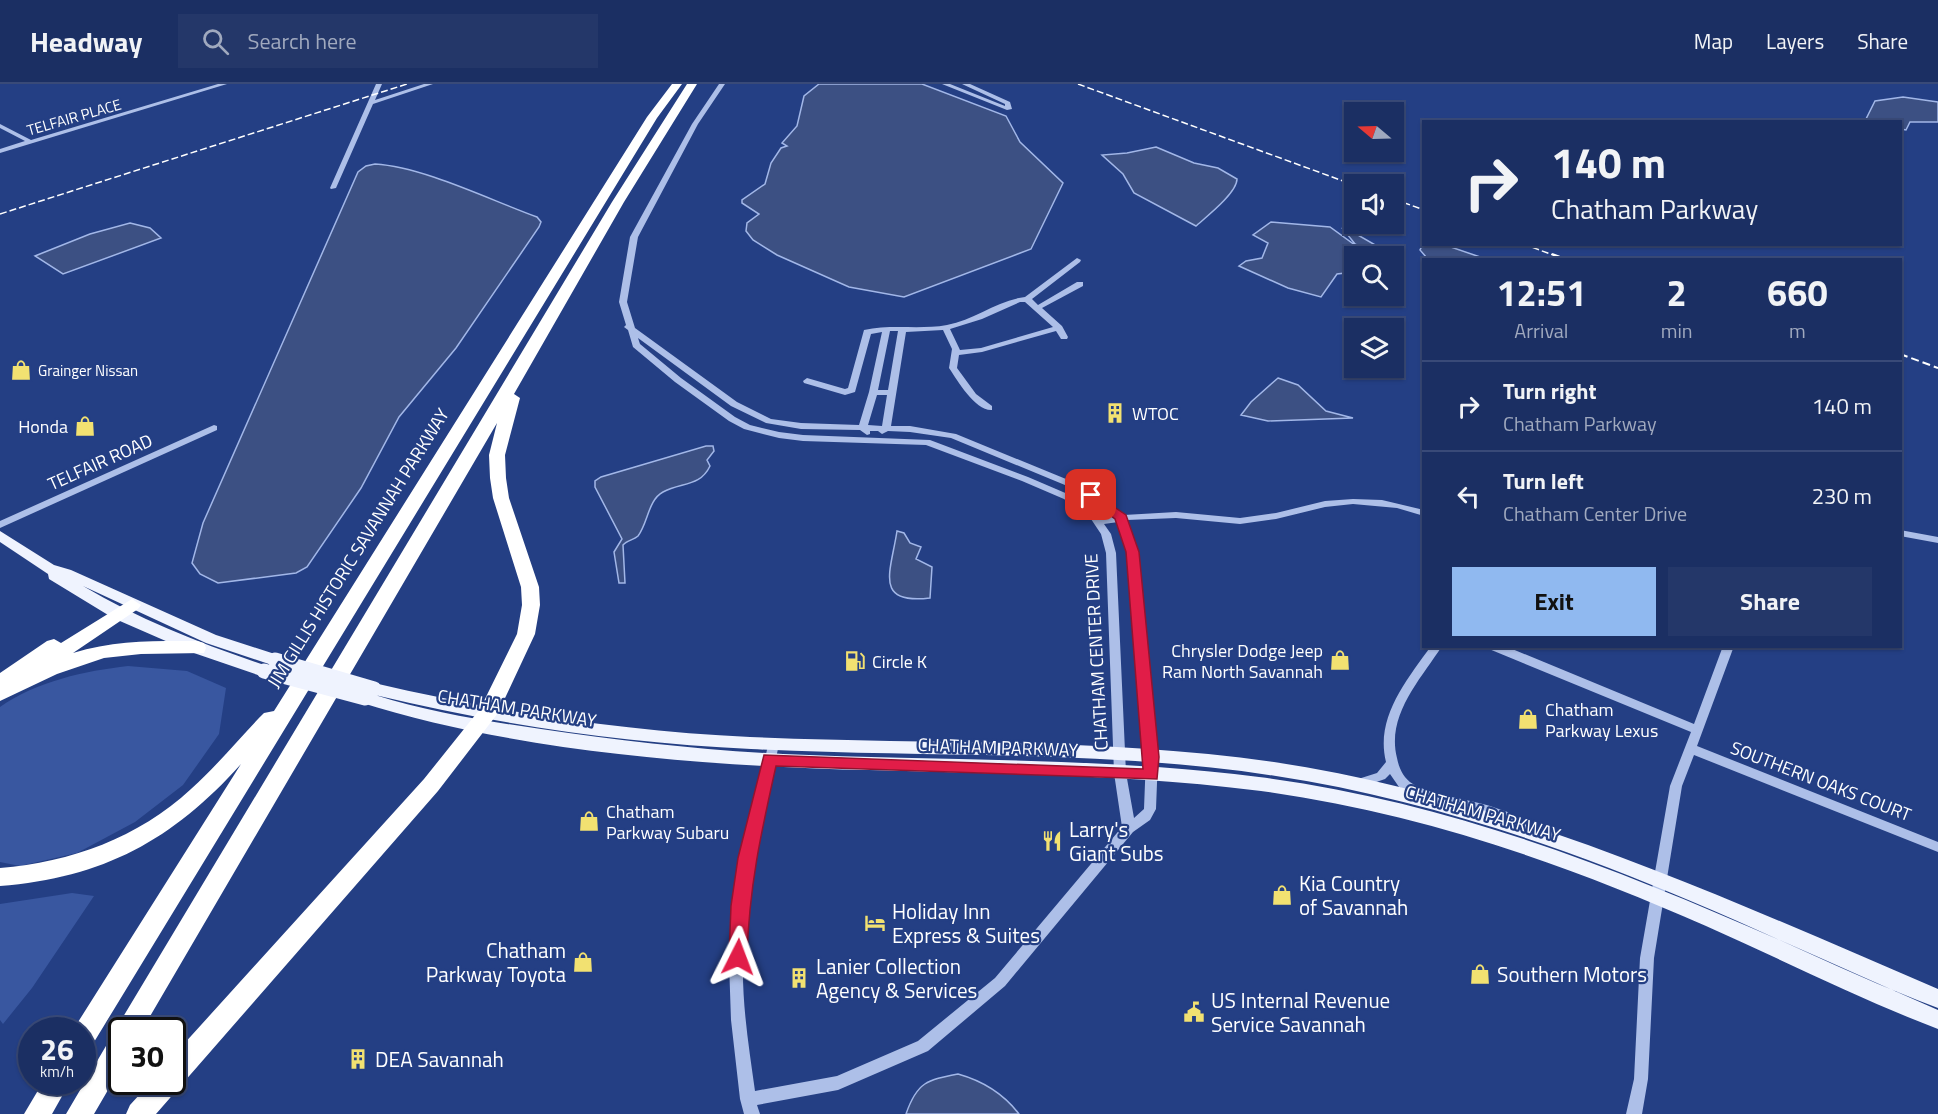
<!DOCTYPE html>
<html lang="en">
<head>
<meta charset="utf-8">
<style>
	:root { --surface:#1b2f63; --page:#243769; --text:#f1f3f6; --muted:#a0a9be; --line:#394a78; --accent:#90b9f0 }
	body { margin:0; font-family:"Titillium Web",sans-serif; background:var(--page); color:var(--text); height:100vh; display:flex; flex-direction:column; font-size:22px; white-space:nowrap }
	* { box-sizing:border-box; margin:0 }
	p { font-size:20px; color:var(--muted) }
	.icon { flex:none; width:33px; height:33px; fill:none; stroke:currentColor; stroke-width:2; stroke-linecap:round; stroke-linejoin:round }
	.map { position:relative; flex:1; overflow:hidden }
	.details { position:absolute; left:1422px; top:174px; width:480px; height:390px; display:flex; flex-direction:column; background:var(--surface); border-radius:0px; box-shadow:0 2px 4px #0004,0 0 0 2px var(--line) }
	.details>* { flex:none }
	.hud { position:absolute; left:1422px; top:36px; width:480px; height:126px; border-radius:0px; box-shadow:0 2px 4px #0004,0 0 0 2px var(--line); background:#1b2f63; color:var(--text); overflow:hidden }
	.needle { width:39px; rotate:289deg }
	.tools { position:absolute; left:1344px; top:18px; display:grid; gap:12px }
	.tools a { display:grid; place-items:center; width:60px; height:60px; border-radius:0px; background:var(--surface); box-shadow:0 2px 4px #0004,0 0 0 2px var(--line); font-size:30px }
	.speed { position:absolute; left:18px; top:933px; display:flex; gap:12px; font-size:30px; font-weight:700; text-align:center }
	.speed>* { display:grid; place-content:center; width:78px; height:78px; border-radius:50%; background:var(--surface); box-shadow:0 2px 4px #0004,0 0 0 2px var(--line); line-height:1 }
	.speed small { font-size:15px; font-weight:400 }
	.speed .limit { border:3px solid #111; border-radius:9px; background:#fff; color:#111 }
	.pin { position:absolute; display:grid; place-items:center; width:51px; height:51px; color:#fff; margin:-26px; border-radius:12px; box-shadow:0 3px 9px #0006 }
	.me { position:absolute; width:66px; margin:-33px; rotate:3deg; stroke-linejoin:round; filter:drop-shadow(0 0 4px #0008) }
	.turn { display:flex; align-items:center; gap:21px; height:126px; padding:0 30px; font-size:27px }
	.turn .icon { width:78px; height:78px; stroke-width:2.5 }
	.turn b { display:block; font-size:42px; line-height:51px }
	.eta { display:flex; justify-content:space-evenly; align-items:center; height:102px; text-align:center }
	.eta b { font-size:36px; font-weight:700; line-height:42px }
	.primary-button { display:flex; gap:12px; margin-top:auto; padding:12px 30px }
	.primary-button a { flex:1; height:69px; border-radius:0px; background:var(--accent); color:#111; font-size:24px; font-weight:700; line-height:69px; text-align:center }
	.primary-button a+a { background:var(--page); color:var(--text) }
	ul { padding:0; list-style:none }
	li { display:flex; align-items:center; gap:18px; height:90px; padding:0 30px; border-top:2px solid var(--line) }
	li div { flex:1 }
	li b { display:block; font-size:22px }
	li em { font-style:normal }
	header { display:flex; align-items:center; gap:36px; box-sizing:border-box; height:84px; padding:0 30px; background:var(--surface); border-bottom:2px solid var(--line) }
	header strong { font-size:28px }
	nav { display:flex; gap:33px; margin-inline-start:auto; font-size:21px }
	.search { width:420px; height:54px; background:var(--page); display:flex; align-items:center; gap:15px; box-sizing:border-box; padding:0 21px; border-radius:0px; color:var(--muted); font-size:22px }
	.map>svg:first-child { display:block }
	.green { fill:#3957a0 }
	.water { fill:#3c5083; stroke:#a2b7e8; stroke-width:1.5 }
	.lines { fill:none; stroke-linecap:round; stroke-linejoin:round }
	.minor { fill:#adbfe8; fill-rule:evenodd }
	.major { fill:#eff3fe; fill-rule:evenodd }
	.highway { fill:#fff; fill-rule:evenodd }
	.rail-far1 { stroke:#fff; stroke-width:1.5; stroke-dasharray:7 3; stroke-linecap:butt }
	.rail { stroke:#fff; stroke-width:2; stroke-dasharray:8 4; stroke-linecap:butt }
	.major-bridge { stroke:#eff3fe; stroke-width:15 }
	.route { fill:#e11d48; stroke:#92132f; stroke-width:1.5 }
	.labels { text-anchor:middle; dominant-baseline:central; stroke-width:4.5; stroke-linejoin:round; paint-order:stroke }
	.far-street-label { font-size:15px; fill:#fff; stroke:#243f84 }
	.far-poi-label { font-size:15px; fill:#fff; stroke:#243f84; text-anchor:start }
	.poi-label { font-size:18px; fill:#fff; stroke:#243f84; text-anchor:start }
	.street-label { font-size:18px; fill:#fff; stroke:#243f84 }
	.near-poi-label { font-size:21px; fill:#fff; stroke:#243f84; text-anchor:start }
</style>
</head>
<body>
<header>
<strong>Headway</strong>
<div class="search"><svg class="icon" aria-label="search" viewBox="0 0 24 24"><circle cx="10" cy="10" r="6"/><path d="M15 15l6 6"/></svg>Search here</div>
<nav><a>Map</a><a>Layers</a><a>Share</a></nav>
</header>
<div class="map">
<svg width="1938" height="1030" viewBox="0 0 1938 1030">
	<rect width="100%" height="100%" fill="#243f84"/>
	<path class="green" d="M128 582 187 587 226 604 219 650 183 701 135 738 77 769 20 782 0 778V623C37 597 85 587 128 582Z
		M72 809 94 812 32 904 3 940 0 936V820Z"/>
	<path class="water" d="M819 0H922L1006 32 1020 58 1063 99 1031 165 904 213 849 203 777 171 753 156 746 147 747 139 759 130 742 119V116L765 100 771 79 781 64 787 62 782 59 797 42 804 12Z
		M1903 13 1938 18V38H1910L1906 46 1901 45 1900 38 1865 37 1875 17Z
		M1156 63 1194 79 1218 84 1237 95C1237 109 1206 133 1196 142L1134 109 1123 90 1102 71 1127 69Z
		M375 80C424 83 490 116 537 133L541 138 539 143 456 264 399 333 361 404 307 483 296 489 218 499 200 490 192 479 203 439 358 88 366 82Z
		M1271 138 1330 143 1370 172H1354V188L1337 190 1321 213 1288 204 1239 182 1246 177 1262 174 1268 159 1253 151Z
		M130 139 150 144 161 154 63 190 35 172 90 150Z
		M1343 145 1351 147 1396 173 1373 170 1355 160Z
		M1423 160 1445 161 1486 175 1427 174 1420 166Z
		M1278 294 1298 301 1326 327 1353 334 1268 337 1241 331 1251 318Z
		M706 362H713L714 367 707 376 710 382C700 403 682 398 663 408 648 416 648 439 638 452 634 456 627 456 623 461L625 499H619L614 468 622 455 595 403V397L601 393Z
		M897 447 904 449 910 459 921 463 916 475 932 483 930 514C873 521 891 487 897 447Z
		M958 990C983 997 1003 1009 1019 1030H906C917 998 927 996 958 990Z"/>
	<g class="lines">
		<path class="minor" d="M218 0H227L0 69V65L25 57 0 44V40L31 56Z
			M376 0H382L375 16 424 0H433L373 20 336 104 331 105 330 104Z
			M719 0H725L698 40 638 153 627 218 635 244 737 318 771 335 801 339 859 341 869 308 882 248 871 250 855 308 845 311 804 299 803 297 807 294 845 305 848 304 864 246C891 240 920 246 947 241 974 236 998 216 1025 213L1077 174 1081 176 1080 178 1032 215 1038 221 1077 198H1083V202L1042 224 1062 242 1068 253 1067 255H1061L1056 247 982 268 959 271 957 284 976 310 992 322V326C975 327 958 297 949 284L952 265 943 246 906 248 891 342H910L956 350 1083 402 1124 431 1176 428 1240 434 1276 429 1325 417 1353 415 1382 416 1424 426V432L1397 424 1353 420 1325 423 1276 435 1240 440 1176 434 1127 436 1137 468 1158 673 1156 725 1150 736 1133 748 1005 902 928 967 838 1006 757 1021 760 1030H744L740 1015 731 936 729 878 731 846 740 784 769 657H777L779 660C764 732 744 804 743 878 742 921 749 964 755 1007L837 992 918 957 995 894 1122 743 1114 689 1106 469 1101 450 1091 435 1064 415 1022 397 926 361 803 357 779 354 744 345 729 337 675 298 633 263 628 246 624 243 626 241 619 218 630 153 692 40ZM1020 218H1025L1053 243 981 264 960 266 950 245 982 235ZM890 247H898L888 306H878ZM638 254 731 322 766 339 801 345 860 346 867 351 870 350V347H878L882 350 888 347 910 348 951 354 1077 406 1114 432 1101 435 1098 431 1070 411 1028 393 930 356 803 351 779 348 750 341 735 333 681 294 640 260ZM877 311H887L882 342 868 341ZM1118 438 1127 468 1146 673 1144 725 1134 734 1126 689 1116 469 1111 450 1104 440Z
			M942 0H950L1005 22V20L962 0H970L1010 18 1012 25 1007 26Z
			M214 341 217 342V346L0 444V437Z
			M1900 446 1938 453V459L1900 452Z
			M1431 562H1442C1421 595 1386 631 1397 674 1399 684 1403 694 1413 700 1433 712 1470 715 1493 723 1505 727 1522 732 1528 743L1526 747C1516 750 1503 737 1492 733 1466 722 1437 719 1410 709L1399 703 1390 690 1385 695 1359 704 1355 702 1353 699 1355 696 1377 689 1386 678C1375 634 1406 597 1431 562Z
			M1488 562H1505L1694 640 1723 562H1734L1697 662 1938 758V768L1694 671 1682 702 1654 874 1648 995 1642 1030H1626L1634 995 1640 874 1670 702 1691 648 1489 565Z"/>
		<path class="major" d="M0 447 54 481 71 486 216 551 281 572 283 576 281 580 275 582 206 559 83 502C142 537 205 561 270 583L272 587 270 591H258L191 568 113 534 49 495 48 490 0 458Z
			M374 599C498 628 623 647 750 653 924 661 1101 653 1274 678 1508 713 1723 813 1938 905V924C1855 893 1775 852 1693 818 1559 761 1420 714 1276 692 1102 665 925 674 751 665 624 659 499 641 375 611 429 628 485 637 541 645 621 657 702 666 783 670 941 677 1101 673 1259 693 1506 725 1714 828 1938 926V945C1859 915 1783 876 1706 842 1563 779 1417 728 1261 707 1132 690 1000 690 869 686 703 682 518 668 359 618L357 614 359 610 368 609 366 605 368 601Z"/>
		<path class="highway" d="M672 0H682L657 34 91 963 82 966V946H73L241 680C173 756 103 794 0 802V784C71 778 138 754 191 705 217 682 239 654 264 629L274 627 647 33Z
			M687 0H697L624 118 514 310 520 314 505 371 506 394 509 414 539 503 540 521 535 550 498 629 438 707 156 1030H126L130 1021 151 998H172V973L424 695 480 625 517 550 522 521 521 503 493 414 490 394 489 371 497 339 142 946H122V982L94 1030H66L113 950 117 948 120 938 612 118Z
			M132 515 141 521 138 525 73 569C114 556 154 557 197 557L204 559 206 564 204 569 141 570 104 574 57 590 0 617V589L47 557 54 555 61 559Z
			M43 998H70L52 1030H24Z"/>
		<path class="rail-far1" d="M1078 0 1354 101
			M1394 115 1424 126
			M0 130 407 0
			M1523 160 1556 172"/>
		<path class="rail" d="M1552 170 1569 176
			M1900 270 1938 284"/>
		<path class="major-bridge" d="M275 576 374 605
			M264 587 365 614"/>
	</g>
	<path class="route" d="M1091 407 1126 431 1139 468 1159 673 1157 695 776 682C761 749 749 803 747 873L744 879 738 881 731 879 729 873 731 822 738 774 764 671 1143 685 1126 468 1115 435 1087 414 1085 411Z"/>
	<defs>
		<g id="shop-bare" transform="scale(1.62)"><path d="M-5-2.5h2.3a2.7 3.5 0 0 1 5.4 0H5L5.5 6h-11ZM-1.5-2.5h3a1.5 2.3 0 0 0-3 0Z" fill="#f2e171" stroke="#243f84" stroke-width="2.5" paint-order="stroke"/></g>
		<g id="building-bare" transform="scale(1.62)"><path d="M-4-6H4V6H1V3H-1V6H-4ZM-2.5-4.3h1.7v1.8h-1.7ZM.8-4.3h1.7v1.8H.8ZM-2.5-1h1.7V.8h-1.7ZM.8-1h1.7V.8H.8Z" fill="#f2e171" stroke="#243f84" stroke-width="2.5" paint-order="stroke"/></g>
		<g id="fuel-bare" transform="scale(1.62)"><path d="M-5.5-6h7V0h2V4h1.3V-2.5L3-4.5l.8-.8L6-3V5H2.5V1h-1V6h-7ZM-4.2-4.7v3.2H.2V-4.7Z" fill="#f2e171" stroke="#243f84" stroke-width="2.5" paint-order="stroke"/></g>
		<g id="restaurant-bare" transform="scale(1.62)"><path d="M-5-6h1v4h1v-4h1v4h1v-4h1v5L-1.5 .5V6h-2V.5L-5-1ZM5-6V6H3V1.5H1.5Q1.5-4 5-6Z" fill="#f2e171" stroke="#243f84" stroke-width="2.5" paint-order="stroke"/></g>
		<g id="hotel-bare" transform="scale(1.62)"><path d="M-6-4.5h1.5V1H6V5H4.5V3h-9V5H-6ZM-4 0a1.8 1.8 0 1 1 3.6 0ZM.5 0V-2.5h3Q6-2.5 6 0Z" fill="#f2e171" stroke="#243f84" stroke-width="2.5" paint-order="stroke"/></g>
		<g id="civic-bare" transform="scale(1.62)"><path d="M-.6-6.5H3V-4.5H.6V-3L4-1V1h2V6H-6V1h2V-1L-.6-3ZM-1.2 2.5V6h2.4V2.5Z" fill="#f2e171" stroke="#243f84" stroke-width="2.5" paint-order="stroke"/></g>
	</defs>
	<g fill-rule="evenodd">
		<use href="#shop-bare" x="21" y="286"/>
		<use href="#building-bare" x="1115" y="329"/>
		<use href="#shop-bare" x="85" y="342"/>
		<use href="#shop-bare" x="1340" y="576"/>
		<use href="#fuel-bare" x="855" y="577"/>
		<use href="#shop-bare" x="1528" y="635"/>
		<use href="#shop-bare" x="589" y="737"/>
		<use href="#restaurant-bare" x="1052" y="757"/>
		<use href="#shop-bare" x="1282" y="811"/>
		<use href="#hotel-bare" x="875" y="839"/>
		<use href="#shop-bare" x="583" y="878"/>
		<use href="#shop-bare" x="1480" y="890"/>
		<use href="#building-bare" x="799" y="894"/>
		<use href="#civic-bare" x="1194" y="928"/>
		<use href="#building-bare" x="358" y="975"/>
	</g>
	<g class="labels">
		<g class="far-street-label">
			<text transform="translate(74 33) rotate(-16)">TELFAIR PLACE</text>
		</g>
		<g class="far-poi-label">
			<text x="38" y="286">Grainger Nissan</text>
		</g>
		<g class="poi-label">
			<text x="1132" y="329">WTOC</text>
			<text x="68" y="342" text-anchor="end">Honda</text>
			<text x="1323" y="566" text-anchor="end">Chrysler Dodge Jeep<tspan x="1323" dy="21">Ram North Savannah</tspan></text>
			<text x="872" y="577">Circle K</text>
			<text x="1545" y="625">Chatham<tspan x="1545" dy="21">Parkway Lexus</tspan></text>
			<text x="606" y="727">Chatham<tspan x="606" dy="21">Parkway Subaru</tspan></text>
		</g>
		<g class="street-label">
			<text transform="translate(100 378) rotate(-24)">TELFAIR ROAD</text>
			<text transform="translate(358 464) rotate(-58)">JIM GILLIS HISTORIC SAVANNAH PARKWAY</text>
			<text transform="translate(1096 568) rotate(-93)">CHATHAM CENTER DRIVE</text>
			<text transform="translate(517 624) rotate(9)">CHATHAM PARKWAY</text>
			<text transform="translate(998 663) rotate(2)">CHATHAM PARKWAY</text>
			<text transform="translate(1821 697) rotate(21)">SOUTHERN OAKS COURT</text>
			<text transform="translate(1483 729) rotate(16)">CHATHAM PARKWAY</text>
		</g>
		<g class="near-poi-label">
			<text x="1069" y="745">Larry's<tspan x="1069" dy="24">Giant Subs</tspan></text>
			<text x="1299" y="799">Kia Country<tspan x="1299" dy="24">of Savannah</tspan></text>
			<text x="892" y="827">Holiday Inn<tspan x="892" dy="24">Express &amp; Suites</tspan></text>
			<text x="566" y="866" text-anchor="end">Chatham<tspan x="566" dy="24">Parkway Toyota</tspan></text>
			<text x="816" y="882">Lanier Collection<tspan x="816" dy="24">Agency &amp; Services</tspan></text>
			<text x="1497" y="890">Southern Motors</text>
			<text x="1211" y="916">US Internal Revenue<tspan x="1211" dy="24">Service Savannah</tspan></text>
			<text x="375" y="975">DEA Savannah</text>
		</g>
	</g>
</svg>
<div class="tools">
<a><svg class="needle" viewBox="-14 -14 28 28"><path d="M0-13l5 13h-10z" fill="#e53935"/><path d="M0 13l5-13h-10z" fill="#a0a9be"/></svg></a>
<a><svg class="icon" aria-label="sound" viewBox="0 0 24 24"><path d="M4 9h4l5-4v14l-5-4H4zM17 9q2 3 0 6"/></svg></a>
<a><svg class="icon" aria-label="search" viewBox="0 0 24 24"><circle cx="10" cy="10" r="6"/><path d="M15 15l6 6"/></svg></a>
<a><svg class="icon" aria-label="layers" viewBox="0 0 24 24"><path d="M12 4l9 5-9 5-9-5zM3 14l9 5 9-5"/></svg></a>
</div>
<div class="speed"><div>26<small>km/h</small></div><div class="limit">30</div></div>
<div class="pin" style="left:1091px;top:411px;background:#d93025"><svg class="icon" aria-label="arrive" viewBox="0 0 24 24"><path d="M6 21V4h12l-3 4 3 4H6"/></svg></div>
<svg class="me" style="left:738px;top:873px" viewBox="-20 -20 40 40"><path d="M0-17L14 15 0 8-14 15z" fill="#e11d48" stroke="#fff" stroke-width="4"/></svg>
<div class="hud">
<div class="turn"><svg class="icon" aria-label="right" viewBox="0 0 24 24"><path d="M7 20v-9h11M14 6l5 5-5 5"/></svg><div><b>140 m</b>Chatham Parkway</div></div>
</div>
<section class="details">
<div class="eta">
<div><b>12:51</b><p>Arrival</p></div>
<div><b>2</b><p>min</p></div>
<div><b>660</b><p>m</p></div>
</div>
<ul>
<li><svg class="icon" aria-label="right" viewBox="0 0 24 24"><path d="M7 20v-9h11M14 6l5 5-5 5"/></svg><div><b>Turn right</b><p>Chatham Parkway</p></div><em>140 m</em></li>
<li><svg class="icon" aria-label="left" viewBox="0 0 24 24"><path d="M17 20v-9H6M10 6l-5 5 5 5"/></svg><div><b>Turn left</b><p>Chatham Center Drive</p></div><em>230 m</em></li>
</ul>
<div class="primary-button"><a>Exit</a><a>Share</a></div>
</section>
</div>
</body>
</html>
